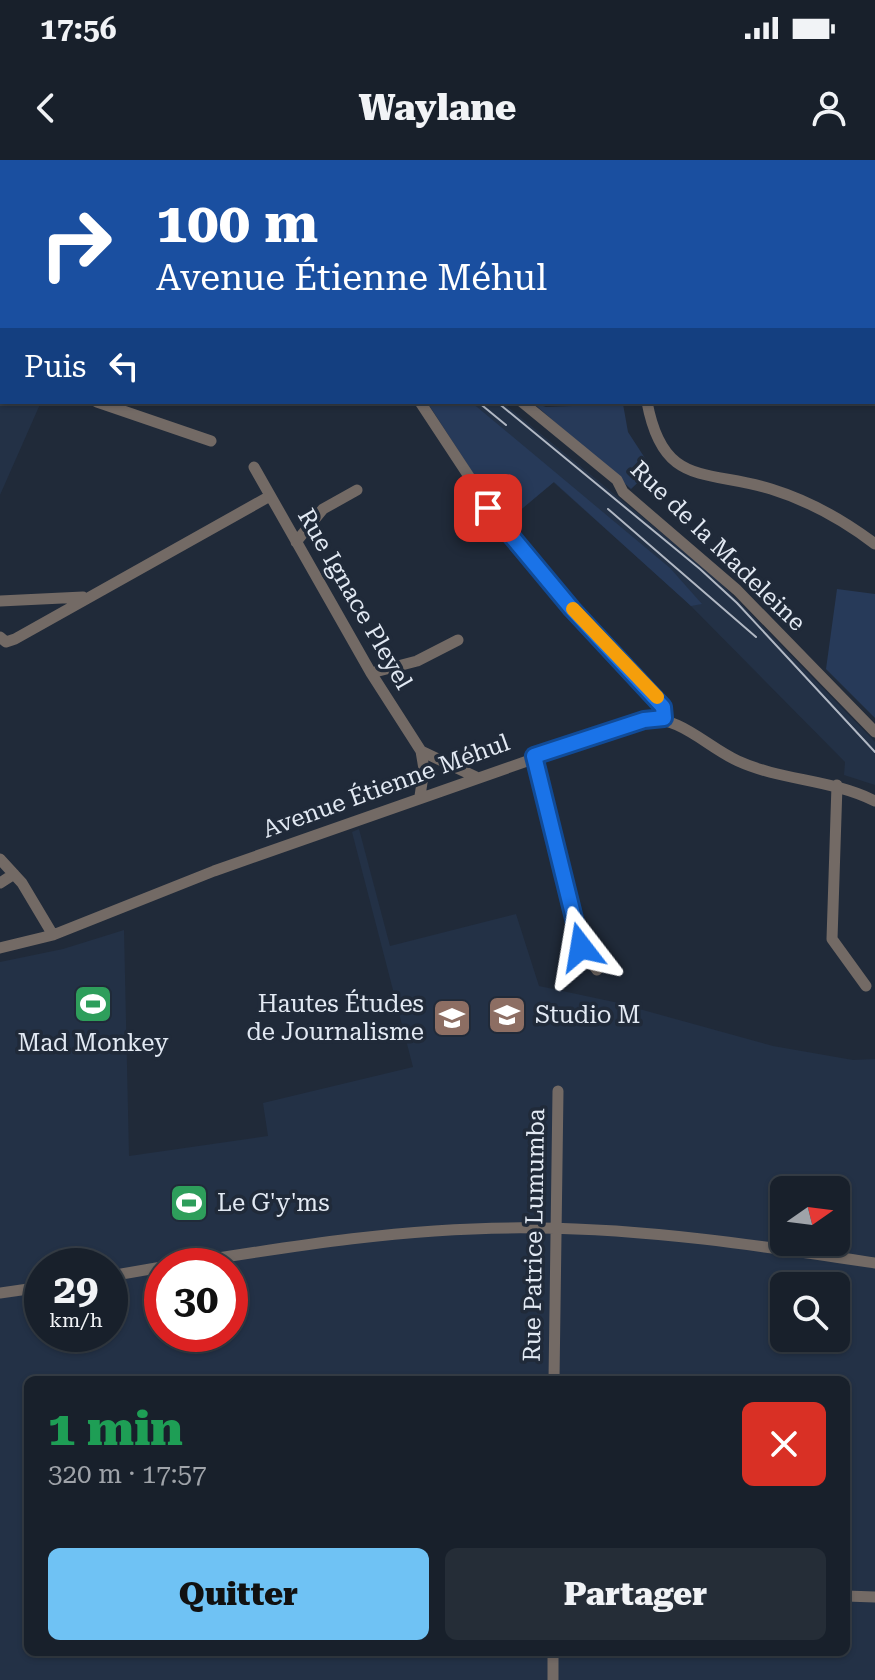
<!DOCTYPE html>
<html lang="fr">
<head>
<meta charset="utf-8">
<style>
	:root { --surface:#18202b; --page:#252d37; --text:#f1f3f6; --muted:#9fa3a9; --line:#363e47; --accent:#6fc2f4 }
	body { margin:0; font-family:"Roboto Serif",serif; background:var(--page); color:var(--text); height:100vh; display:flex; flex-direction:column; font-size:30px; white-space:nowrap }
	* { box-sizing:border-box; margin:0 }
	p { font-size:26px; color:var(--muted) }
	.icon { flex:none; width:44px; height:44px; fill:none; stroke:currentColor; stroke-width:2; stroke-linecap:round; stroke-linejoin:round }
	.map { position:relative; flex:1; overflow:hidden }
	.details { position:absolute; left:24px; top:1216px; width:826px; height:280px; display:flex; flex-direction:column; background:var(--surface); border-radius:12px; box-shadow:0 2px 6px #0004,0 0 0 2px var(--line) }
	.details>* { flex:none }
	.guide { position:absolute; left:0px; top:0px; width:876px; height:244px; box-shadow:0 2px 6px #0004,0 0 0 2px var(--line); background:#1a4fa0; color:#fff; overflow:hidden }
	.needle { width:52px; rotate:76deg }
	.buttons { position:absolute; left:770px; top:1016px; display:grid; gap:16px }
	.buttons a { display:grid; place-items:center; width:80px; height:80px; border-radius:12px; background:var(--surface); box-shadow:0 2px 6px #0004,0 0 0 2px var(--line); font-size:40px }
	.speed { position:absolute; left:24px; top:1088px; display:flex; gap:16px; font-size:40px; font-weight:700; text-align:center }
	.speed>* { display:grid; place-content:center; width:104px; height:104px; border-radius:50%; background:var(--surface); box-shadow:0 2px 6px #0004,0 0 0 2px var(--line); line-height:1 }
	.speed small { font-size:20px; font-weight:400 }
	.speed .limit { border:12px solid #d22; background:#fff; color:#111 }
	.pin { position:absolute; display:grid; place-items:center; width:68px; height:68px; color:#fff; margin:-34px; border-radius:16px; box-shadow:0 4px 12px #0006 }
	.me { position:absolute; width:88px; margin:-44px; rotate:346deg; stroke-linejoin:round; filter:drop-shadow(0 0 6px #0008) }
	.turn { display:flex; align-items:center; gap:28px; height:168px; padding:0 24px; font-size:36px }
	.turn .icon { width:104px; height:104px; stroke-width:2.5 }
	.turn b { display:block; font-size:56px; line-height:68px }
	.then { display:flex; align-items:center; height:76px; padding:0 24px; background:#0003; gap:16px; font-size:30px }
	.round { display:grid; place-items:center; flex:none; width:84px; height:84px; border-radius:12px; background:var(--page) }
	.headline { display:flex; align-items:center; justify-content:space-between; height:136px; padding:0 24px }
	h1 { font-size:48px; font-weight:800; line-height:60px; color:#1e9e55 }
	.button { display:flex; gap:16px; margin-top:auto; padding:16px 24px }
	.button a { flex:1; height:92px; border-radius:12px; background:var(--accent); color:#111; font-size:32px; font-weight:800; line-height:92px; text-align:center }
	.button a+a { background:var(--page); color:var(--text) }
	.status { display:flex; justify-content:space-between; align-items:center; height:56px; padding:0 40px; background:var(--surface); direction:ltr }
	.status svg { height:22px; fill:currentColor }
	header { display:flex; justify-content:space-between; align-items:center; height:104px; padding:0 24px; background:var(--surface); font-size:36px; font-weight:800 }
	.map>svg:first-child { display:block }
	.built { fill:#233146; fill-rule:evenodd }
	.green { fill:#273a59 }
	.lines { fill:none; stroke-linecap:round; stroke-linejoin:round }
	.street { stroke:#736a65; stroke-width:11 }
	.tram { stroke:#b1b8c4; stroke-width:2 }
	.route-casing { stroke:#114b97; stroke-width:20 }
	.route { stroke:#1a73e8; stroke-width:14 }
	.slow { stroke:#f59e0b; stroke-width:14 }
	.labels { text-anchor:middle; dominant-baseline:central; stroke-width:7; stroke-linejoin:round; paint-order:stroke }
	.street-label { font-size:24px; fill:#e2e9f3; stroke:#202a39 }
	.poi-label { font-size:24px; fill:#e2e9f3; stroke:#202a39; text-anchor:start }
</style>
</head>
<body>
<div class="status"><b>17:56</b><svg viewBox="0 0 49 12"><path d="M0 12V9h3v3zM5 12V6h3v6zM10 12V3h3v9zM15 12V0h3v12zM26 1h20v11H26zM47 4h2v5h-2z"/></svg></div>
<header><svg class="icon" aria-label="back" viewBox="0 0 24 24"><path d="M15 5l-7 7 7 7"/></svg>Waylane<svg class="icon" aria-label="person" viewBox="0 0 24 24"><circle cx="12" cy="8" r="4"/><path d="M4 21q1-7 8-7t8 7"/></svg></header>
<div class="map">
<svg width="875" height="1520" viewBox="0 0 875 1520">
	<rect width="100%" height="100%" fill="#202a39"/>
	<path class="built" d="M0 0 177 2H2V242H41L0 335Z
		M454 242H502L713 415 875 582V625L844 615 845 602 686 441 553 322Z
		M359 669 390 786 516 754 539 826 614 842 773 886 853 900 875 899V1520H0V802L63 789 124 770 129 996 268 976 263 943 413 907 352 672ZM784 1030H836V1082H784ZM42 1106H110V1174H42ZM162 1106H230V1174H162ZM784 1126H836V1178H784ZM28 1220H846V1492H28Z"/>
	<path class="green" d="M427 242H471L670 408 702 444 691 446 554 322 505 363Z
		M532 242 546 247 623 244 628 272 652 309 631 329Z
		M837 429 875 434V558L826 509Z"/>
	<g class="lines">
		<path class="street" d="M276 0 278 2
			M874 72H875
			M874 200H875
			M0 238 2 237
			M97 242 211 281
			M420 242 503 368 572 449 661 541 664 558
			M522 242 617 320 623 332 737 430 875 572
			M647 242C663 328 706 309 771 329 810 341 842 359 875 384
			M254 307 371 513 421 591 424 609 420 636
			M296 382 323 349 357 330
			M0 441 83 437
			M0 477 6 482 15 479 270 336
			M371 513 417 501 458 480
			M421 591 476 617
			M534 596 581 787 597 810
			M837 625 832 779 866 826
			M0 699 22 723 53 775
			M0 723 14 714
			M0 788 53 775 214 711 644 560C678 554 707 587 738 601 782 621 831 619 875 641
			M169 1106C291 1086 413 1066 537 1068 651 1069 762 1086 875 1103
			M110 1116 162 1107
			M0 1133 42 1127
			M554 1220 558 931
			M846 1436 875 1437
			M553 1520V1492"/>
		<path class="tram" d="M148 0 150 2
			M478 242 506 265
			M497 242 700 409 737 443 875 592
			M608 349 756 477"/>
	</g>
	<g class="lines">
		<g class="route-casing">
			<path id="route" d="M488 348 572 449 663 547 664 558 644 560 534 596 581 787"/>
		</g>
		<use href="#route" class="route"/>
		<path class="slow" d="M573 449 657 537"/>
	</g>
	<defs>
		<g id="stadium-square" transform="scale(2)"><rect x="-9" y="-9" width="18" height="18" rx="4" fill="#2e9e5b" stroke="#202a39"/><path d="M0-5a6.5 5 0 1 0 0 10a6.5 5 0 1 0 0-10ZM-3.5-1.8h7v3.6h-7Z" fill="#fff"/></g>
		<g id="university-square" transform="scale(2)"><rect x="-9" y="-9" width="18" height="18" rx="4" fill="#8d6e63" stroke="#202a39"/><path d="M0-5L7-2L0 1L-7-2ZM-4 1L0 2.5L4 1V4Q0 6-4 4Z" fill="#fff"/></g>
	</defs>
	<g fill-rule="evenodd">
		<use href="#stadium-square" x="93" y="844"/>
		<use href="#university-square" x="507" y="855"/>
		<use href="#university-square" x="452" y="858"/>
		<use href="#stadium-square" x="189" y="1043"/>
	</g>
	<g class="labels">
		<g class="street-label">
			<text transform="translate(718 386) rotate(44)">Rue de la Madeleine</text>
			<text transform="translate(355 439) rotate(60)">Rue Ignace Pleyel</text>
			<text transform="translate(386 626) rotate(-20)">Avenue Étienne Méhul</text>
			<text transform="translate(534 1075) rotate(-89)">Rue Patrice Lumumba</text>
		</g>
		<g class="poi-label">
			<text x="424" y="844" text-anchor="end">Hautes Études<tspan x="424" dy="28">de Journalisme</tspan></text>
			<text x="535" y="855">Studio M</text>
			<text x="93" y="883" text-anchor="middle">Mad Monkey</text>
			<text x="217" y="1043">Le G'y'ms</text>
		</g>
	</g>
</svg>
<div class="buttons">
<a><svg class="needle" viewBox="-14 -14 28 28"><path d="M0-13l5 13h-10z" fill="#e53935"/><path d="M0 13l5-13h-10z" fill="#9fa3a9"/></svg></a>
<a><svg class="icon" aria-label="search" viewBox="0 0 24 24"><circle cx="10" cy="10" r="6"/><path d="M15 15l6 6"/></svg></a>
</div>
<div class="speed"><div>29<small>km/h</small></div><div class="limit">30</div></div>
<div class="pin" style="left:488px;top:348px;background:#d93025"><svg class="icon" aria-label="arrive" viewBox="0 0 24 24"><path d="M6 21V4h12l-3 4 3 4H6"/></svg></div>
<svg class="me" style="left:581px;top:787px" viewBox="-20 -20 40 40"><path d="M0-17L14 15 0 8-14 15z" fill="#1a73e8" stroke="#fff" stroke-width="4"/></svg>
<div class="guide">
<div class="turn"><svg class="icon" aria-label="right" viewBox="0 0 24 24"><path d="M7 20v-9h11M14 6l5 5-5 5"/></svg><div><b>100 m</b>Avenue Étienne Méhul</div></div>
<div class="then">Puis<svg class="icon" aria-label="left" viewBox="0 0 24 24"><path d="M17 20v-9H6M10 6l-5 5 5 5"/></svg></div>
</div>
<section class="details">
<div class="headline"><div><h1>1 min</h1><p>320 m · 17:57</p></div><a class="round" style="background:#d93025;color:#fff"><svg class="icon" aria-label="close" viewBox="0 0 24 24"><path d="M6 6l12 12M18 6L6 18"/></svg></a></div>
<div class="button"><a>Quitter</a><a>Partager</a></div>
</section>
</div>
</body>
</html>
